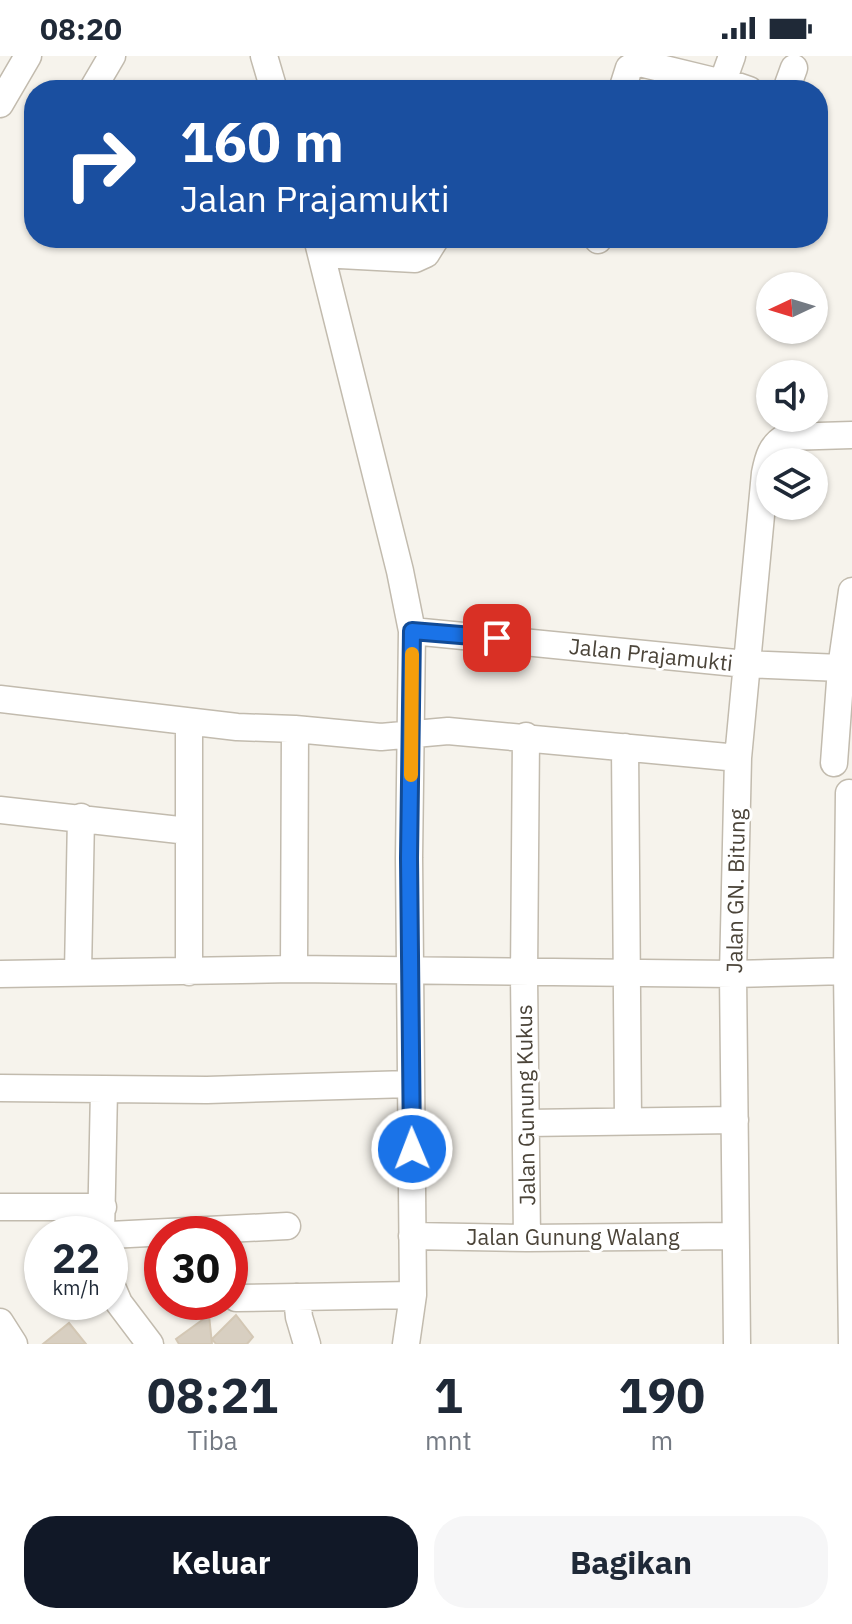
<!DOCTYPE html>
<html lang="id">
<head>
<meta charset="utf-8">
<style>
	:root { --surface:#fff; --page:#f6f6f7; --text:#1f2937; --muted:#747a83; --accent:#111827 }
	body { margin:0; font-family:"IBM Plex Sans",sans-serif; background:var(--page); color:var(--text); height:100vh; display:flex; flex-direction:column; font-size:30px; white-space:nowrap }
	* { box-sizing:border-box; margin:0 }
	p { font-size:26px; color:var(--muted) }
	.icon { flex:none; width:44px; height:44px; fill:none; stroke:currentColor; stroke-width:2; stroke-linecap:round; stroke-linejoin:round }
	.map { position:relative; height:1288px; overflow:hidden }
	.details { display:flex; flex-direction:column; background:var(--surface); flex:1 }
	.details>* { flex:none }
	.banner { position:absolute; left:24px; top:24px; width:804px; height:168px; border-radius:32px; box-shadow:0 2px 6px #0004; background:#1a4fa0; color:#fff; overflow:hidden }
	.needle { width:52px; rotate:266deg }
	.controls { position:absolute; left:756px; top:216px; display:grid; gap:16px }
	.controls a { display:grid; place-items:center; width:72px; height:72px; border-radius:50%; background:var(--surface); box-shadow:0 2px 6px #0004; font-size:40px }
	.speed { position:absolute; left:24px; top:1160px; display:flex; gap:16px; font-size:40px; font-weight:700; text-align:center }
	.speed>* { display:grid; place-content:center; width:104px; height:104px; border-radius:50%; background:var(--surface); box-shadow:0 2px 6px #0004; line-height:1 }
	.speed small { font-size:20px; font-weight:400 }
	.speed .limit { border:12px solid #d22; background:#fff; color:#111 }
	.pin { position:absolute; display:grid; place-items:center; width:68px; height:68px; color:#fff; margin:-34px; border-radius:16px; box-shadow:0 4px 12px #0006 }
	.me { position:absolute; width:88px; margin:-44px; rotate:359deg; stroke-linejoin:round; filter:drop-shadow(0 0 6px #0008) }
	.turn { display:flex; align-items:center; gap:28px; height:168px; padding:0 24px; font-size:36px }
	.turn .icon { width:104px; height:104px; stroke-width:2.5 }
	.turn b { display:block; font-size:56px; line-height:68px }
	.eta { display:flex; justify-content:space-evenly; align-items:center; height:136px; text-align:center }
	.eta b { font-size:48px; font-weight:800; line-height:56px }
	.primary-button { display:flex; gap:16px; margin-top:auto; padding:16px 24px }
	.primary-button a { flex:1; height:92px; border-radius:32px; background:var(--accent); color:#fff; font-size:32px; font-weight:800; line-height:92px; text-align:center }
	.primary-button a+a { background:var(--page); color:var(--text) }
	.status { display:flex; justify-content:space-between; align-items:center; height:56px; padding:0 40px; background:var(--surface); direction:ltr }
	.status svg { height:22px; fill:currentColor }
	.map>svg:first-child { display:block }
	.building { fill:#d8cfc1; stroke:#d3c7b4; stroke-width:2 }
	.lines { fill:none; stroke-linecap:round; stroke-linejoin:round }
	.minor-casing { stroke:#c2bbae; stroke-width:29 }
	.minor { stroke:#fff; stroke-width:26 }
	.route-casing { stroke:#114b97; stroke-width:20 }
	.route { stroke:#1a73e8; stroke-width:14 }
	.slow { stroke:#f59e0b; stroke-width:14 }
	.labels { text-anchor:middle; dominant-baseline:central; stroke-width:6; stroke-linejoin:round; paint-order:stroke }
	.street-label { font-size:22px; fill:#4b4439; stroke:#fff }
</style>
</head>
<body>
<div class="status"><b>08:20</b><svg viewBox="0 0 49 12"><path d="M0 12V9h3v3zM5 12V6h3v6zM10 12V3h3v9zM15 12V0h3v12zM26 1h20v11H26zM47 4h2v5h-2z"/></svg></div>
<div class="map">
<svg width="852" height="1288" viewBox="0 0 852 1288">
	<rect width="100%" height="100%" fill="#f6f3ec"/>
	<path class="building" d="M209 1259 212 1288H179L176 1283Z
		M236 1259 253 1281 247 1288H216L212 1283Z
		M69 1267 86 1288H43Z"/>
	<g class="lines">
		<g class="minor-casing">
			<path id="minor" d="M264 0 274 34
				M723 25 749 34
				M92 34 112 0
				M622 34 629 12 640 7 714 25H723L732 0
				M786 34 794 12
				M0 48 28 0
				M317 182 400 515 412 575 409 802 413 1239 406 1288
				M598 184 599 182
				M321 198 415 203 426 198 436 182
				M412 575 746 608 841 612
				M0 643 237 671 295 673 381 681 448 675 738 702
				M526 680 524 920 527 1182
				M625 691 628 1064
				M834 707 841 612 852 535
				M849 737 847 915 852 1288
				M0 754 188 775
				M294 913 295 673
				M78 916 81 761
				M189 916V666
				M0 918 294 913 733 918 847 915
				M0 1032 207 1034 410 1028
				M527 1067 735 1064
				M0 1151H103
				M101 1178 104 1034
				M110 1179 287 1170
				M412 1180 527 1182 735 1180
				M110 1226 119 1247 150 1288
				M297 1241 299 1261 307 1288
				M236 1242 413 1239
				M0 1266 14 1288
				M737 1288 733 918 738 702 765 417C768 402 771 389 786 381L852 379"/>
		</g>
		<use href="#minor" class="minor"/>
	</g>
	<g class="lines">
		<g class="route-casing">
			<path id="route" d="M412 1093 409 802 412 575 497 582"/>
		</g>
		<use href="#route" class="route"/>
		<path class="slow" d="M411 719 412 598"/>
	</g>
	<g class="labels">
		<g class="street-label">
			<text transform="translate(651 598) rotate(6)">Jalan Prajamukti</text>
			<text transform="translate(735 835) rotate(-89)">Jalan GN. Bitung</text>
			<text transform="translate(525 1049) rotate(-91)">Jalan Gunung Kukus</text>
			<text x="573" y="1180">Jalan Gunung Walang</text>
		</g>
	</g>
</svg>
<div class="controls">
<a><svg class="needle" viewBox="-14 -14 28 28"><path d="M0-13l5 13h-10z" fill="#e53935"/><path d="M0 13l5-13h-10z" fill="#747a83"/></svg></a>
<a><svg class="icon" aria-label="sound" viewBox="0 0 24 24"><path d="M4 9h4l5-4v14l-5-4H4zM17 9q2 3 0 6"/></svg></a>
<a><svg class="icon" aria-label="layers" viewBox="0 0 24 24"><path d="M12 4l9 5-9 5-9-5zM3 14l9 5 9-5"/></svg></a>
</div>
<div class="speed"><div>22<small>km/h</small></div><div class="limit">30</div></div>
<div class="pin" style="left:497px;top:582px;background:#d93025"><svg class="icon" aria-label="arrive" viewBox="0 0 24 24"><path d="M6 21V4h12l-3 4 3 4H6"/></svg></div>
<svg class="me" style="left:412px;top:1093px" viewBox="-20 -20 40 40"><circle r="17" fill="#1a73e8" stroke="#fff" stroke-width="3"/><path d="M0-11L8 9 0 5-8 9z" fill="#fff"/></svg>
<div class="banner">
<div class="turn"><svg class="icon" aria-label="right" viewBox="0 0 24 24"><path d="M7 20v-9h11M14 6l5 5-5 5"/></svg><div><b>160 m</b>Jalan Prajamukti</div></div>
</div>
</div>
<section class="details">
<div class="eta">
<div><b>08:21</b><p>Tiba</p></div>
<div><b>1</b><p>mnt</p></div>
<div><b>190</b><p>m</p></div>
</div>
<div class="primary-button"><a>Keluar</a><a>Bagikan</a></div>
</section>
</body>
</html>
